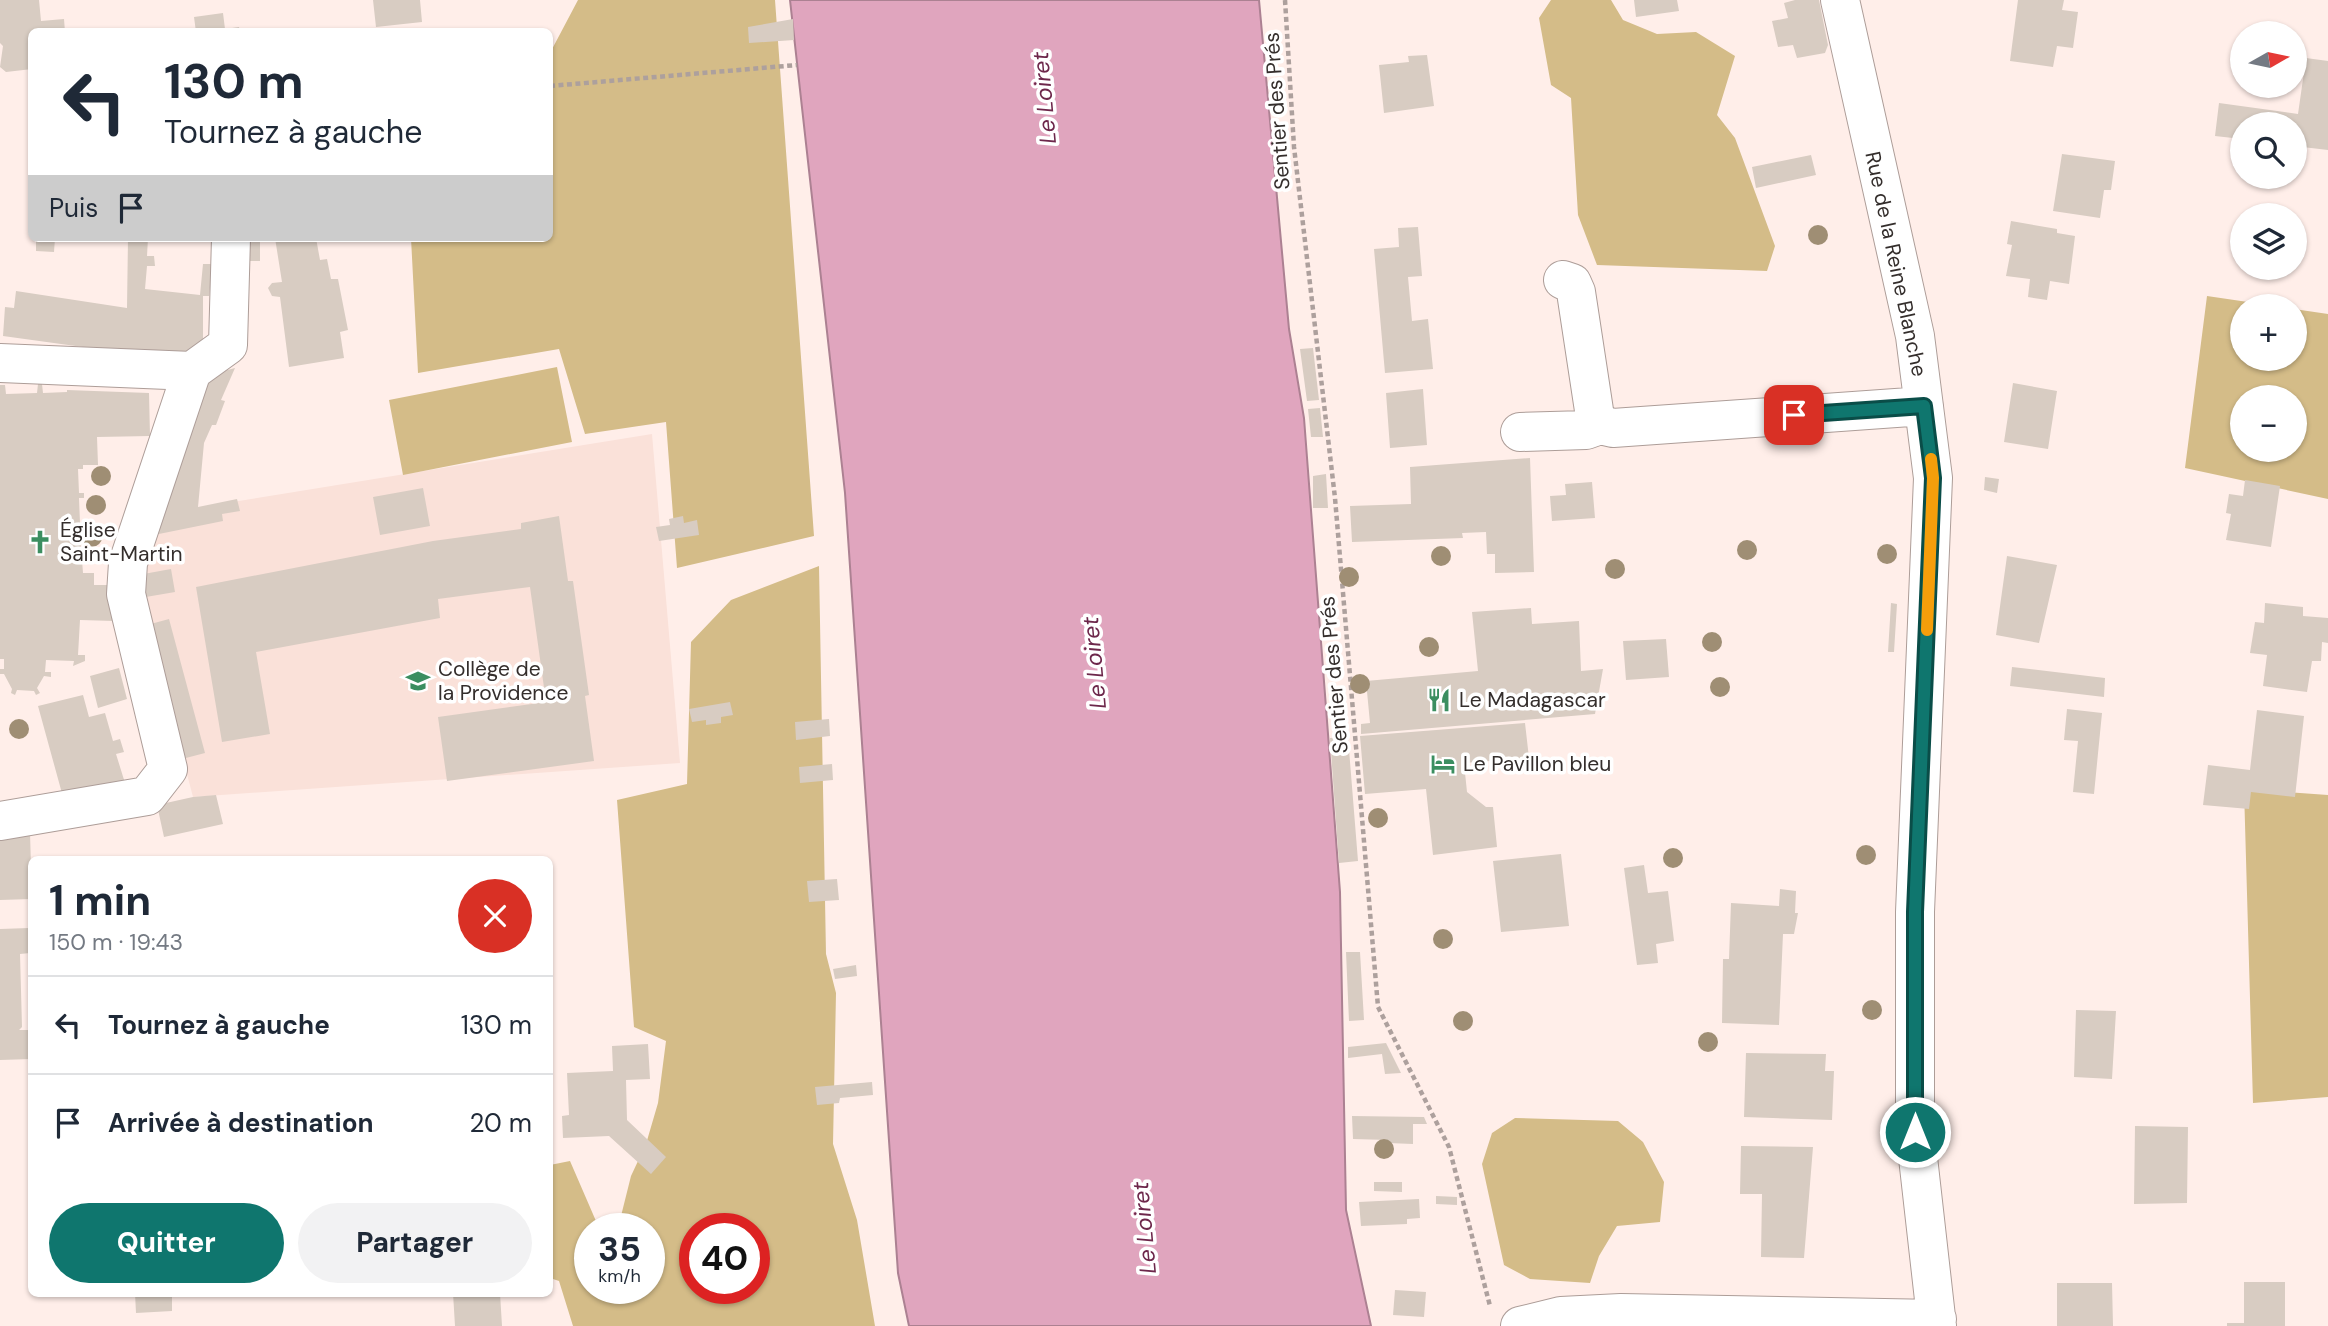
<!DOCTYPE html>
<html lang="fr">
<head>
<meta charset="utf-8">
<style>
	:root { --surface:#fff; --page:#f2f2f3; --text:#1f2937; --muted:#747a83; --line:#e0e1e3; --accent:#0f766e }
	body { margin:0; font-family:"DM Sans",sans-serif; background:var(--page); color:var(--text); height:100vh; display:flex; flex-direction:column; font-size:26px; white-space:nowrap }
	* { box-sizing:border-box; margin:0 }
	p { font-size:23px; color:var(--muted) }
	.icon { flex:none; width:38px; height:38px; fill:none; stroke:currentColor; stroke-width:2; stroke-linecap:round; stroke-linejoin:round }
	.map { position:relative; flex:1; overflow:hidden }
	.sheet { position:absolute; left:28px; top:856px; width:525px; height:441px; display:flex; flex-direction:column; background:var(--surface); border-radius:10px; box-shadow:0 2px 5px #0004 }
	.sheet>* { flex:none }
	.guide { position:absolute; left:28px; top:28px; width:525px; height:214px; border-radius:10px; box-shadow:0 2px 5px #0004; background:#fff; color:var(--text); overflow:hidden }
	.needle { width:46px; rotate:81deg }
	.tools { position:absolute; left:2230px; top:21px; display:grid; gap:14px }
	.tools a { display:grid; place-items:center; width:77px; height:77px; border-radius:50%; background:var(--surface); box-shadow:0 2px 5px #0004; font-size:35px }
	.speed { position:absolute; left:574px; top:1213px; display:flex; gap:14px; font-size:35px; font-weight:700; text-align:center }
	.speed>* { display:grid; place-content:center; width:91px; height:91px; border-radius:50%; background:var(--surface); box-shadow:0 2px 5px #0004; line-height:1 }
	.speed small { font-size:18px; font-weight:400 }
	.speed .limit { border:10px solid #d22; background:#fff; color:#111 }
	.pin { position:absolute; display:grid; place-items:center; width:60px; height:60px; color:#fff; margin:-30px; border-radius:14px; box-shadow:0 4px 10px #0006 }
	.me { position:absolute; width:77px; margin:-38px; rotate:0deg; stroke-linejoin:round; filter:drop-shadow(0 0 5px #0008) }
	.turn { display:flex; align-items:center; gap:24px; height:147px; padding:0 21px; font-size:32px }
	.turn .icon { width:91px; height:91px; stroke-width:2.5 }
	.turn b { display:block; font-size:49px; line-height:60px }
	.then { display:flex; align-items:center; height:66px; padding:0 21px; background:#0003; gap:14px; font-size:26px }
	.round { display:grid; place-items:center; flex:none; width:74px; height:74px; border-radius:37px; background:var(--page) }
	.headline { display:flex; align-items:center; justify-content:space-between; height:119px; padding:0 21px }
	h1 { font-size:42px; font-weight:700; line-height:52px }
	.primary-button { display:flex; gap:14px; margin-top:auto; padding:14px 21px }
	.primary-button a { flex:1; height:80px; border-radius:42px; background:var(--accent); color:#fff; font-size:28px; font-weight:700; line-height:80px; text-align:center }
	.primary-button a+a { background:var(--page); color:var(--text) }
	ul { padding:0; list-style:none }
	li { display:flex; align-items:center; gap:21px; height:98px; padding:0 21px; border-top:2px solid var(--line) }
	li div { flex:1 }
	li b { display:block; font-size:26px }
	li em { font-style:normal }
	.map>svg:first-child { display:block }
	.built { fill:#fae1d9 }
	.green { fill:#d4bc88; fill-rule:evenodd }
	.water { fill:#e0a5be; stroke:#ac8192; stroke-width:2 }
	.building { fill:#d8ccc2 }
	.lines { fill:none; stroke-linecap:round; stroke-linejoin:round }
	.minor-casing { stroke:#ad9d98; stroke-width:40 }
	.path { stroke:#ada09d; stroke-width:4.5; stroke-dasharray:5 3.5; stroke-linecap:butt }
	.minor { stroke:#fff; stroke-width:38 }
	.tree { fill:#9f8e74 }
	.route-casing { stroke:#0a4d48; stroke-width:18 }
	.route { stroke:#0f766e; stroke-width:12 }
	.slow { stroke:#f59e0b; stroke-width:12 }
	.labels { text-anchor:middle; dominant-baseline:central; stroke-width:7; stroke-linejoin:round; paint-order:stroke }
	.street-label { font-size:21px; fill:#342e2c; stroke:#fff }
	.poi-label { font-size:21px; fill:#342e2c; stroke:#fff; text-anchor:start }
	.water-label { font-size:23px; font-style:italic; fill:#6d274b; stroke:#fff }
</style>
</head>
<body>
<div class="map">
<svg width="2328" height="1326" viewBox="0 0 2328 1326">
	<rect width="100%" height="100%" fill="#ffeee9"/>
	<path class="built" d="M652 434 680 763 193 797 141 598 152 515Z"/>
	<path class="green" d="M578 0H775L814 536 677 568 666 422 585 434 559 349 418 373 411 238H550V53Z
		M1551 0H1611L1623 20 1657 34 1696 32 1735 56 1717 115 1735 138 1775 246 1767 271 1597 265 1578 215 1571 98 1551 85 1539 18Z
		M2207 296 2275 306H2242V359H2294V309L2328 314V499L2185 468ZM2242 397H2294V450H2242Z
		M557 367 572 442 403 475 389 400Z
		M819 566 826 954 836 993 833 1144 857 1220 875 1326H573L559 1281 550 1278V1165L570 1161 599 1228H590V1288H649V1228H618L631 1176 646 1144 658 1103 666 1041 634 1027 617 800 687 784 691 642 731 600ZM695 1228H754V1288H695Z
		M2244 789 2328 795V1097L2253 1103Z
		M1515 1118 1618 1121 1643 1142 1664 1182 1660 1222 1617 1226 1599 1256 1590 1283 1530 1279 1504 1265 1482 1164 1492 1133Z"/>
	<path class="water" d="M790 0H1259L1289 329 1304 418 1340 892 1346 1210 1371 1326H909L898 1273 845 493Z"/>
	<path class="building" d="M0 0H39L41 21 64 19 65 32H32V69L6 72 0 67 3 46 0 43Z
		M373 0H420L422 22 376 27Z
		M1634 0H1677L1679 11 1636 17Z
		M1795 0H1819L1828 45 1825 53 1797 58 1793 45 1778 47 1772 21 1788 18 1784 3Z
		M2018 0H2064L2062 10 2078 12 2073 48 2057 46 2053 67 2010 61Z
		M223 13 225 29 239 27 240 32H196L194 17Z
		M793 19 794 40 749 43 748 27Z
		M1427 55 1434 106 1384 113 1379 65 1409 62 1408 56Z
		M2306 58 2328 61V150L2294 146V124H2242V139L2215 136 2219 103 2298 114Z
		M2062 154 2115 161 2111 190H2104L2100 218 2053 211Z
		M1811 155 1816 175 1756 188 1752 167Z
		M2011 221 2057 229V233L2075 236 2069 284 2050 281 2047 300 2028 297 2030 279 2006 276 2012 245 2007 244Z
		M1418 227 1422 276 1408 277 1412 321 1428 319 1433 369 1385 373 1374 249 1399 247 1398 228Z
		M36 238H55L54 252 36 251Z
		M128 238H148L147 256H154L155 266H147L145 289 200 295 203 264H213L209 296H203V351L141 355 3 336 5 307 14 308 16 291 127 308Z
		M275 238H316L320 260 327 259 331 279H338L348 330 340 332 344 358 289 367 280 297 272 296 268 288 272 283 282 282Z
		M247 240 260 241V261H247Z
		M1313 348 1319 400 1307 401 1300 349Z
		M235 368 221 400 225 401 216 425H212L204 443 198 507 237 499 240 511 222 514 223 521 149 536 205 376Z
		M2013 383 2057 391 2048 449 2004 442Z
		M38 384H42L43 393 67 392V390L149 393 150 436 97 437 98 465H83V469H78L79 493H84V498H79L80 523 86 522V530H80L81 555H87V560H82L83 573H94V585H116L114 621 80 620 78 655H85V661L73 666 74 661 46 660 45 672H51V677L44 676 37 688 40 693 36 695 34 691 17 690 15 695 11 693 12 689 4 674H0V669H4V659H0V385H5L6 394 37 393Z
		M1423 389 1427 445 1390 448 1386 393Z
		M1320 408 1323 437H1311L1308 409Z
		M1530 458 1534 572 1495 573V554H1487L1486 532 1462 533 1463 538 1352 542 1350 506 1411 504 1410 467Z
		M1326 474 1328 508H1313V476Z
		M1985 477 1999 479 1997 493 1984 490Z
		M2245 480 2280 486 2271 547 2226 540 2231 514 2226 513 2229 494 2243 496Z
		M1592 482 1595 518 1552 521 1550 496 1566 495 1565 484Z
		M423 488 430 526 380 535 373 497Z
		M559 516 568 581H573L589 695 585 696 594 761 447 781 438 717 546 702 530 587 438 599 440 618 256 652 270 734 222 742 196 587 433 541 521 529V523Z
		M683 516 684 523 697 520 699 535 659 541 656 527 670 525 669 519Z
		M2007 556 2057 565 2039 643 1996 635Z
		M171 569 175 592 140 598 138 575Z
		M1891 603 1897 604 1894 652H1888Z
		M2265 603 2303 607V616L2328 618V643L2322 642 2321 661H2312L2307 692 2263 686 2267 655 2250 653 2255 622 2264 623Z
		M1531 608 1532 624 1579 621 1581 671 1603 669 1595 714 1361 734V724L1370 723 1366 681 1478 671 1472 612Z
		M169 619 205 753 182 759 147 625Z
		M1666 639 1669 677 1626 680 1623 641Z
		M2012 667 2105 678 2104 697 2010 686Z
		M119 668 127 699 98 708 90 676Z
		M83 695 89 717 105 713 113 741 120 739 124 752 116 754 125 783 63 797 38 706Z
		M730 702 733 715 721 717V723L706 725V720L692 722 689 709Z
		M2067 709 2102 713 2094 794 2073 792 2078 741 2064 740Z
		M2257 710 2304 716 2295 797 2251 792 2249 809 2203 805 2208 765 2250 770Z
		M829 719 830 736 796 740 795 722Z
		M1525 723 1529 758 1464 763 1467 792 1486 807H1493L1497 847 1433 855 1426 789 1365 794 1360 736Z
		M1348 737 1358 861 1339 863 1330 738Z
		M832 764 833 780 800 783 799 767Z
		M216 795 223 824 164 837 157 805 193 797Z
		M30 833 32 899 0 900V840Z
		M1561 854 1569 926 1501 932 1493 861Z
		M1644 865 1648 893 1668 891 1674 941 1656 944 1658 963 1637 965 1624 868Z
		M837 879 839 900 809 902 807 881Z
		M1780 889 1796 891 1795 913H1798L1794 934H1783L1779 1025 1722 1023 1723 959H1729L1731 903 1779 906Z
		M29 928 30 953 20 954 22 1027 19 1030H32V1059L0 1060V929Z
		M1346 952H1360L1364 1020 1349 1021Z
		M856 965 857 976 835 979 833 969Z
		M2076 1010 2116 1011 2112 1079 2074 1077Z
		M1386 1043 1401 1073 1385 1074 1382 1054 1348 1058V1047Z
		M648 1044 650 1079 626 1080 627 1120 666 1157 651 1174 609 1136 563 1138 562 1116 569 1115 567 1073 613 1071 612 1046Z
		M1746 1053 1826 1054 1825 1071H1834L1832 1120 1744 1117Z
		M872 1082 873 1095 840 1098 839 1103 817 1105 815 1087Z
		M1352 1116 1424 1117 1427 1124H1413V1144L1388 1143V1140L1353 1139Z
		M2135 1126 2188 1127 2187 1203 2134 1204Z
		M1741 1146 1813 1147 1804 1258 1761 1257 1762 1194H1740Z
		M1374 1182H1402V1192L1374 1191Z
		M1436 1196 1457 1197V1205L1436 1204Z
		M1419 1199 1420 1218 1407 1219V1224L1361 1226 1359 1202Z
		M2244 1282H2285V1326H2227V1323H2244Z
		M2057 1283H2112L2113 1326H2057Z
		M1395 1290 1426 1292 1424 1317 1393 1315Z
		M135 1293H172V1311L136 1313Z
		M453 1293H500L502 1326H455Z"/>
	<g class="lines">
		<g class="minor-casing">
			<path id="minor" d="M1840 0 1915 336 1933 478 1915 912V1131L1937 1326
				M1563 280 1572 283 1576 292 1595 417 1600 425 1613 428 1924 406
				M0 363 192 371
				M1520 432 1586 430 1600 425
				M0 821 147 796 168 769 126 594 128 563 192 371 228 345 231 238
				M1520 1326 1561 1316 1621 1313 1937 1319"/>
		</g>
		<path class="path" d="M1285 0 1294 147 1335 498 1378 1007 1449 1147 1490 1306
			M550 86 797 65"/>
		<use href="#minor" class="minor"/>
	</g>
	<g class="tree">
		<circle cx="1818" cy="235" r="10"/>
		<circle cx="101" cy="476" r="10"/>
		<circle cx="96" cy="505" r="10"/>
		<circle cx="92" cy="537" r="10"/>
		<circle cx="1747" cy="550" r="10"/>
		<circle cx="1887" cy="554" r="10"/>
		<circle cx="1441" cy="556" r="10"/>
		<circle cx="1615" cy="569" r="10"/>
		<circle cx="1349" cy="577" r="10"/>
		<circle cx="1712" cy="642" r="10"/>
		<circle cx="1429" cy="647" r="10"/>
		<circle cx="1360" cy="684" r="10"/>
		<circle cx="1720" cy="687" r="10"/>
		<circle cx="19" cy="729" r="10"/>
		<circle cx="1378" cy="818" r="10"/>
		<circle cx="1866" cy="855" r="10"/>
		<circle cx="1673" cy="858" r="10"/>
		<circle cx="1443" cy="939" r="10"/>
		<circle cx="1872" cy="1010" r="10"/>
		<circle cx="1463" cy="1021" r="10"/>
		<circle cx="1708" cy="1042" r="10"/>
		<circle cx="1384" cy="1149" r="10"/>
	</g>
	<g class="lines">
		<g class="route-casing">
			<path id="route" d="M1794 415 1924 406 1933 478 1915 912V1132"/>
		</g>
		<use href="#route" class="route"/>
		<path class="slow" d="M1927 630 1933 478 1931 459"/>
	</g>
	<defs>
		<g id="church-bare" transform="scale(1.89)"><path d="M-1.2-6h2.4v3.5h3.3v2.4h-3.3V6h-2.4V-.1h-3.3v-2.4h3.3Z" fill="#3b8e60" stroke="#fff" stroke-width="2.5" paint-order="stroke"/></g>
		<g id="school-bare" transform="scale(1.89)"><path d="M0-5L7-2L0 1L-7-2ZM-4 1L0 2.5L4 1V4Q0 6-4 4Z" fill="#3b8e60" stroke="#fff" stroke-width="2.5" paint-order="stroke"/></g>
		<g id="restaurant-bare" transform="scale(1.89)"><path d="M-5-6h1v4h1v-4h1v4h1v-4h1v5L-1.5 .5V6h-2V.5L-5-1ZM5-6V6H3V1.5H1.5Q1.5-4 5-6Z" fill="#3b8e60" stroke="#fff" stroke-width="2.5" paint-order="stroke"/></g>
		<g id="hotel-bare" transform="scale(1.89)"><path d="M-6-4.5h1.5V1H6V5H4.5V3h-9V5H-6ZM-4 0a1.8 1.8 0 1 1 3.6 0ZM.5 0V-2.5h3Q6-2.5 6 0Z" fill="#3b8e60" stroke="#fff" stroke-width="2.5" paint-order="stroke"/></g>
	</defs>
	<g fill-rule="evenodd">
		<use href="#church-bare" x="40" y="542"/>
		<use href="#school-bare" x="418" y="681"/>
		<use href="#restaurant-bare" x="1439" y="700"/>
		<use href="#hotel-bare" x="1443" y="764"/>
	</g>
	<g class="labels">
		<g class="street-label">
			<text transform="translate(1277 111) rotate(-94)">Sentier des Prés</text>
			<text transform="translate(1896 264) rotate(78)">Rue de la Reine Blanche</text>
			<text transform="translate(1334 675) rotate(-95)">Sentier des Prés</text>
		</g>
		<g class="poi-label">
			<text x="60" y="530">Église<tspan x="60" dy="24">Saint-Martin</tspan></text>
			<text x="438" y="669">Collège de<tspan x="438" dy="24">la Providence</tspan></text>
			<text x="1459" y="700">Le Madagascar</text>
			<text x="1463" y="764">Le Pavillon bleu</text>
		</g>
		<g class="water-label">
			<text transform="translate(1044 98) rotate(-95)">Le Loiret</text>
			<text transform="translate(1094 663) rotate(-95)">Le Loiret</text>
			<text transform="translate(1144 1228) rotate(-95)">Le Loiret</text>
		</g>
	</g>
</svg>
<div class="tools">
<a><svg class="needle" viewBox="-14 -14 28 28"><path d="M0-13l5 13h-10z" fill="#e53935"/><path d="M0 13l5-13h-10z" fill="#747a83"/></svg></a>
<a><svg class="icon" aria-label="search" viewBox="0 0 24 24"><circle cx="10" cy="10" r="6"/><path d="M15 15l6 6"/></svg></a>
<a><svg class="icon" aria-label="layers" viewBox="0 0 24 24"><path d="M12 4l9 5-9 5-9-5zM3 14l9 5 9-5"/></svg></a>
<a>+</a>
<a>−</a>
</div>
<div class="speed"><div>35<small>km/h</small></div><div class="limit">40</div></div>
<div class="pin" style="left:1794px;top:415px;background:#d93025"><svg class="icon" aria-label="arrive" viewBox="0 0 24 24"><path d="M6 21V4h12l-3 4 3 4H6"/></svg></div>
<svg class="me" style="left:1915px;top:1132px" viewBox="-20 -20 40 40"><circle r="17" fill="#0f766e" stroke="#fff" stroke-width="3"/><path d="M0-11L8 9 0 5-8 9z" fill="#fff"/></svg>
<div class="guide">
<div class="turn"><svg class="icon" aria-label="left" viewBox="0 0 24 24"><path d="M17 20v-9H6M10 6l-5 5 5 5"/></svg><div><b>130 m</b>Tournez à gauche</div></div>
<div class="then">Puis<svg class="icon" aria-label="arrive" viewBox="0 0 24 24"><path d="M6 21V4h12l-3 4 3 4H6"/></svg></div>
</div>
<section class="sheet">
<div class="headline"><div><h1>1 min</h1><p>150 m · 19:43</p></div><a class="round" style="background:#d93025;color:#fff"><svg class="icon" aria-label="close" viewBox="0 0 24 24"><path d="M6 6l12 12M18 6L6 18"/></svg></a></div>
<ul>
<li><svg class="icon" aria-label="left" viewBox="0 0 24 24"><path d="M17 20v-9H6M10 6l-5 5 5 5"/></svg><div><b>Tournez à gauche</b></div><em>130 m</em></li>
<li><svg class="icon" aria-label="arrive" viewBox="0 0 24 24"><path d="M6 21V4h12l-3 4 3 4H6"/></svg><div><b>Arrivée à destination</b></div><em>20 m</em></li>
</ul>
<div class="primary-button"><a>Quitter</a><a>Partager</a></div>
</section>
</div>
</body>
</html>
